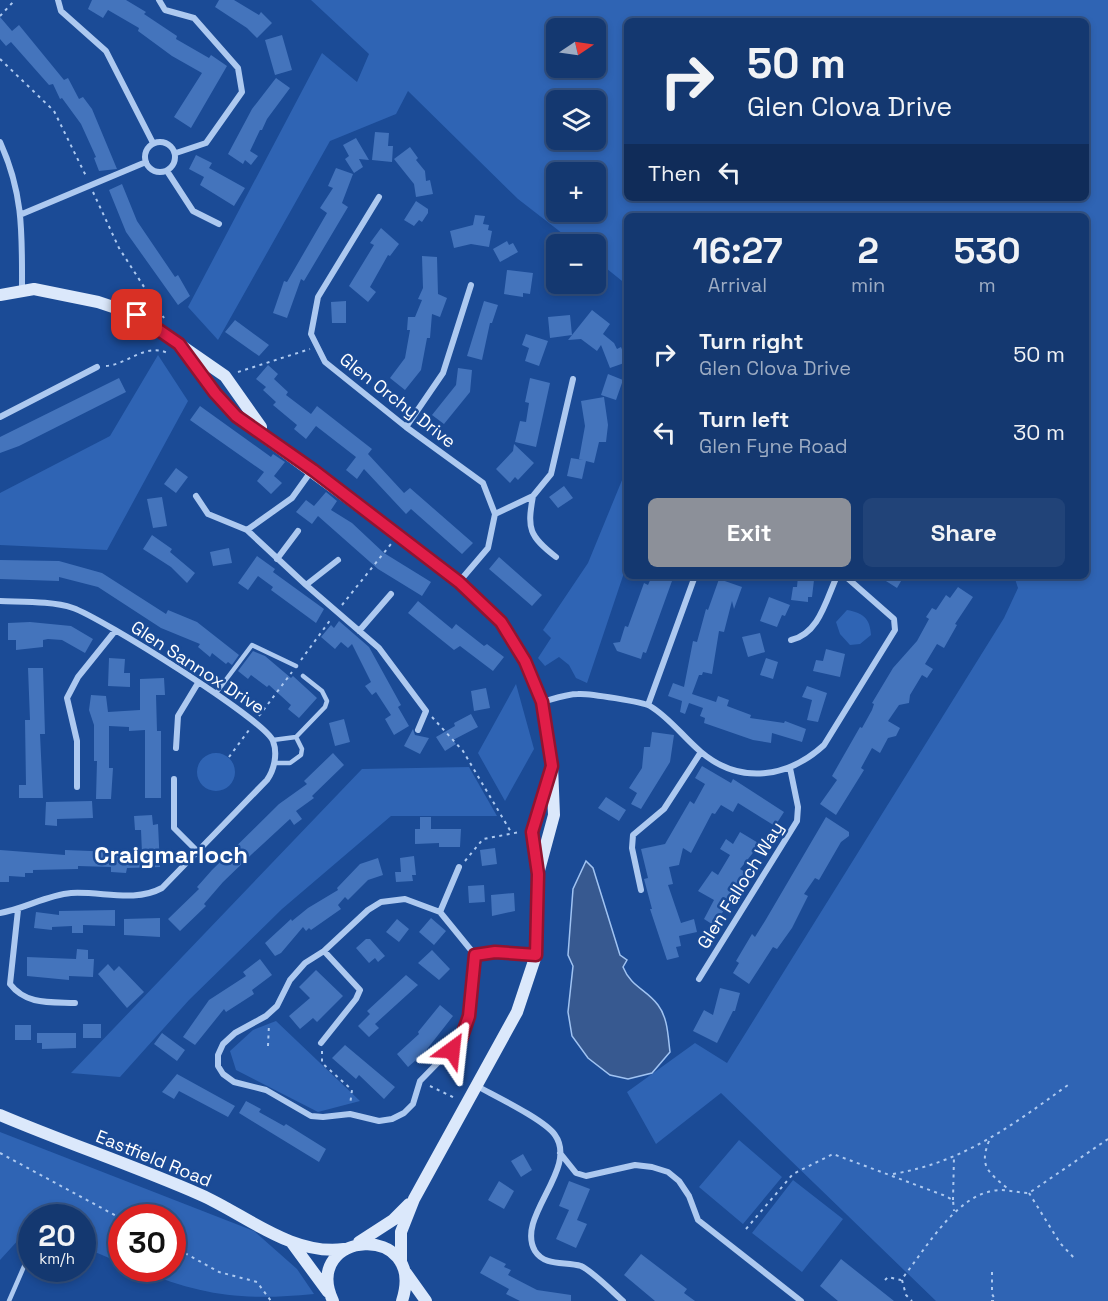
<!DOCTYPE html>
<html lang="en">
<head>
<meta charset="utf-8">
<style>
	:root { --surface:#143870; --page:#214378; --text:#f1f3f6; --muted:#9dacc3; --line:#335283; --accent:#8c9099 }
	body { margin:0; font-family:"Space Grotesk",sans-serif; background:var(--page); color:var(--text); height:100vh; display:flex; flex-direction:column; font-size:22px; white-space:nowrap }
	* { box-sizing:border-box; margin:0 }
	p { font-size:20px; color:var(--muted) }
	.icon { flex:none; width:33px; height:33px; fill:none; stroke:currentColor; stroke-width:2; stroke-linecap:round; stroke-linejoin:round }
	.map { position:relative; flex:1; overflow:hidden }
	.drawer { position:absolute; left:624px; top:213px; width:465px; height:366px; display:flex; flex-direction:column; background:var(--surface); border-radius:9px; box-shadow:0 3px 9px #0003,0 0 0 2px var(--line) }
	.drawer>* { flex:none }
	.guide { position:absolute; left:624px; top:18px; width:465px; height:183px; border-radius:9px; box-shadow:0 3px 9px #0003,0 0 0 2px var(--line); background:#143870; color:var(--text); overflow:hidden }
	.needle { width:39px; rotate:77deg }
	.controls { position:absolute; left:546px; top:18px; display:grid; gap:12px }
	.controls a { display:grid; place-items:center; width:60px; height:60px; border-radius:9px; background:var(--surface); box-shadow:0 3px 9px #0003,0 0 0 2px var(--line); font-size:30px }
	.speed { position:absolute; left:18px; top:1204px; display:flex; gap:12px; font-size:30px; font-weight:700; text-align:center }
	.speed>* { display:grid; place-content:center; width:78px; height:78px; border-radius:50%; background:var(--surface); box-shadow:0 3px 9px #0003,0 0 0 2px var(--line); line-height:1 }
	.speed small { font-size:15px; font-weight:400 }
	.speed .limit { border:9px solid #d22; background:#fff; color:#111 }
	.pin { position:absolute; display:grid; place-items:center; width:51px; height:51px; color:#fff; margin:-26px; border-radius:12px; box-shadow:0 3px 9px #0006 }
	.me { position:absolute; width:66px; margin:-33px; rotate:30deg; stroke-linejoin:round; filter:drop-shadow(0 0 4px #0008) }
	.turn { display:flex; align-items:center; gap:21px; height:126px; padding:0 24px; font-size:27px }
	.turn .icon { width:78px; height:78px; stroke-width:2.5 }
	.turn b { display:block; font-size:42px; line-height:51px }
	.then { display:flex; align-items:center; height:57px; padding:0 24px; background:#0003; gap:12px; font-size:22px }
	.eta { display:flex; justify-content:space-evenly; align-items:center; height:102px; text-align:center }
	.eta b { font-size:36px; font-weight:800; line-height:42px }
	.cta { display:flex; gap:12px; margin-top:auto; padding:12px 24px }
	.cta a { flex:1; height:69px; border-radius:9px; background:var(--accent); color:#fff; font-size:24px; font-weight:800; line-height:69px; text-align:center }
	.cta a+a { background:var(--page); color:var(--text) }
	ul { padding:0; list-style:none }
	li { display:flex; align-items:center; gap:18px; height:78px; padding:0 24px }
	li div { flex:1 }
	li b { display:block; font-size:22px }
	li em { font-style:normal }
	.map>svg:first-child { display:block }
	.green { fill:#2f64b4; fill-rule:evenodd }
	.water { fill:#375990; stroke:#a0c3f2; stroke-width:1.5 }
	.building { fill:#4474bc }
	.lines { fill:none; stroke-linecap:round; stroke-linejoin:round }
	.path { stroke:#adc9f0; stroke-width:2; stroke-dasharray:3 4.5; stroke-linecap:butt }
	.lane { stroke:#adc9f0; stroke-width:4.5 }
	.street { stroke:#adc9f0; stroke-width:6 }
	.secondary { stroke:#dbe8fb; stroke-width:12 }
	.route-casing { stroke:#92132f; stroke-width:15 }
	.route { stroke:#e11d48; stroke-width:10 }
	.labels { text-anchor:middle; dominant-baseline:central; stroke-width:5; stroke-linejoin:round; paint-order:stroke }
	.street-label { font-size:18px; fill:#fff; stroke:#1b4b96 }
	.district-label { font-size:24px; font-weight:bold; fill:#fff; stroke:#1b4b96 }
</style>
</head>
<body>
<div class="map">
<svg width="1108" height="1301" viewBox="0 0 1108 1301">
	<rect width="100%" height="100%" fill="#1b4b96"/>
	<path class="green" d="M311 0H1108V1301H936L721 1093 656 1144 627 1092 695 1043 727 1063 1004 618 1018 588 1014 576H1086V216H627V285L596 260V244H576L518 199 408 91 396 114 330 141 218 340 188 307 322 53 357 82 369 54ZM627 21H1086V198H627ZM556 28H596V68H556ZM556 100H596V140H556ZM556 172H596V212H556Z
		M158 355 188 401 107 550 0 545V493L110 436Z
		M627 468V564L587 683 576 678 569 665 559 657 545 666 538 658 551 638 543 630 588 563Z
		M847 610C863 613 870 618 871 635L860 644 850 645 840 634 836 622Z
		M516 684 534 749 505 801 478 753Z
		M197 772a19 19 0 1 1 38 0a19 19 0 1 1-38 0Z
		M469 767 497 816H391L282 909 189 1000 120 1077 71 1073 362 769Z
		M276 1021 360 1101 318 1112 236 1070 230 1051 253 1030Z
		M0 1132 254 1231 297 1269 314 1294C243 1301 202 1296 137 1269H172V1218H122L121 1263 83 1247 82 1218H32L31 1226 0 1260Z
		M739 1140 782 1177 743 1224 699 1187Z
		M793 1180 843 1219 802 1272 752 1233Z"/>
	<path class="water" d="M586 861 593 868 620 955 627 960 623 967C631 987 646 989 658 1005 668 1018 668 1037 670 1052L652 1073 628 1079 610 1075 588 1058 572 1036 568 1012 573 966 568 955 573 889Z"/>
	<path class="building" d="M92 0H126L146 12 144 14 177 36 176 39 209 58 211 55 227 66 191 128 174 117 202 73 172 56 138 31 139 28 108 10 103 18 88 9Z
		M219 0H234L259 15 261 12 272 23 257 38 247 28 215 7Z
		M0 17 12 31 19 25 64 80 68 78 79 99 83 97 92 109 117 169 99 171 94 158 96 157 81 124 62 98 60 99 53 84 49 85 11 42 6 46 0 39Z
		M282 35 292 70 275 75 265 40Z
		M276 78 290 88 267 119 262 130H260L250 151 258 156 251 165 245 160 243 164 228 154 252 109Z
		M375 132 389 133 388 146H393L392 162 372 160Z
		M356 138 369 160 359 159 363 167 354 173 345 159 349 156 343 145Z
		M410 147 418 158 416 160 425 171 426 181 430 180 433 194 416 197 414 184 394 159Z
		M196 155 212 163 209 168 245 188 234 206 200 185 204 177 189 169Z
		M336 168 353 174 342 203 348 207 304 281 301 279 287 318 273 313 284 281 287 282 327 213 320 208 333 188 328 186Z
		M122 184 137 221 175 277 178 275 190 296 178 305 126 232 109 190Z
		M416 201 428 209V213L422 222 419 220 414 226 404 220Z
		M475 215 485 216 483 224 489 225 488 230 492 231 489 247 471 244 454 248 450 231 473 225Z
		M381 228 399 244 390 256 388 255 370 287 376 292 368 302 349 286 374 245 370 243Z
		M507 241 509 245 513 243 518 252 500 262 493 249Z
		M422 256 437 257 438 294 447 298 440 317 432 314 430 338H427L421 370 405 390 390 378 405 358 410 330H407L408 317H415L422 300 418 299 423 288Z
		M507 270 533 273 530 294 523 293V297L504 294Z
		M346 301V323H332L331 302Z
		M484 301 498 305 492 323H490L482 360 467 356Z
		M592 310 610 324 603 334 614 343 617 349 621 347 627 362 610 368 601 345 597 351 581 339 568 340 572 335 550 338 548 317 570 315 572 335Z
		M235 320 269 345 259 356 225 332Z
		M526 334 548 341 539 366 525 361 529 348 522 345Z
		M268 365 278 374 274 379 288 392 286 395 311 414 317 406 372 449 368 454 404 493 410 488 473 543 462 554 411 509 406 514 364 469 357 479 346 470 356 457 316 426 306 439 294 429 297 425 273 405 276 402 263 390 266 387 256 379Z
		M458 368 472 370 470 392 444 424 432 415 456 385Z
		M608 374 623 380 616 400 601 395Z
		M119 378 126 392 19 446 0 453V437Z
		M530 378 550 383 536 447 515 442 520 421 526 422 529 403 525 402Z
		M604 397 608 425 606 442H599L594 463 586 461 582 479 567 476 571 458 583 460 579 459 585 426 581 401Z
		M200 406 271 457 273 454 285 462 274 476 282 483 271 494 257 481 264 472 190 420Z
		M514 444 534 463 518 480 515 477 510 483 496 469 513 451Z
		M176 468 188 477 176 493 164 484Z
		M564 486 573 498 558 508 549 497Z
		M326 492 337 501 331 510 352 523 384 553 431 582 422 596 378 569 318 516 312 524 296 512 306 500 314 506Z
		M162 497 167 526 153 528 147 499Z
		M152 535 172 549 170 552 195 573 187 583 171 567 143 549Z
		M229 548 232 563 213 566 210 552Z
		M257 556 275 569 273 572 324 609 316 623 271 590 273 587 258 576 248 590 238 583Z
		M499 557 542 595 532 606 489 569Z
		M0 560 59 561 102 573 166 614 168 610 197 622 239 655 232 665 228 662 226 664 212 653 210 657 198 647 200 644 161 628 98 587 59 577V581L0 579Z
		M652 576 672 581 646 653 643 652 641 659 617 651 613 643 620 642 625 626 628 627 644 583 648 585Z
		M798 576H808V579L814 580 812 597H808V602L791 600 793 587H797Z
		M878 576H904L897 588Z
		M719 579 742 587 734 609 732 601 724 632 719 631 712 674 703 672 702 675H699L692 694 716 702 718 696 729 700 727 706 751 715 750 718 784 723 785 721 806 729 802 742 772 733 771 743 753 740 704 723 705 718 700 716 703 708 689 703 685 714 680 712 682 701 668 696 673 683 684 687 693 641 697 642 706 609 708 610Z
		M958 587 973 597 955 624 957 625 944 648 937 644 925 664 933 669 927 678 922 675 910 695 909 703 899 705 888 721 900 728 896 736 888 738 880 753 872 748 861 768 864 770 836 815 820 804 837 780 832 776 860 727 862 728 872 710 874 704 872 703 893 668 917 641 929 619 926 617 932 608 936 610 946 595 950 598Z
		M769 597 790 605 785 616 782 615 777 627 760 621Z
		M418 601 452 629 456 624 484 646 487 644 504 657 493 671 460 646 454 650 408 613Z
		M339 621 369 647 401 705 398 707 409 726 394 735 385 719 391 715 376 692 372 695 365 686 371 682 352 644 348 648 341 642 335 649 321 637 331 625 334 628Z
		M30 622 71 626 93 639 85 653 62 640 48 639 43 640V647L16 650V640H8V623Z
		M760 633 765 652 748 657 742 637Z
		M826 649 845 654 840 677 813 671 816 660 823 661Z
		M253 651 265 656 291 678 293 676 317 698 299 718 288 709 291 705 269 685 267 687 251 675 248 679 238 671Z
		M109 658 125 659 124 673H130V687L108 686Z
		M766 658 778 662 773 679 760 675Z
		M28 668H43L45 734H40L43 798H19V785H26L25 720H30Z
		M164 678 165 695H156L157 731H161V798H145V730L129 731V727L109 726V768H113L111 799H96L97 761H94V725L89 710 91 695 106 696 108 712 140 710V679Z
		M807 686 827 693 818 722 807 720 812 700 802 697Z
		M486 688 490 708 474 711 471 691Z
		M471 714 478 727 453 740 456 744 445 751 436 737 455 726 454 723Z
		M344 719 350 742 335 746 329 723Z
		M413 729 415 735 429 738 420 754 404 746Z
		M652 732 674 735 670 762 641 809 631 804 637 793 629 788 642 768 644 747H650Z
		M333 753 344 765 312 796 314 798 296 811 302 819 294 825 290 819 252 854 223 882 204 904 206 906 180 931 168 919 199 889 197 887 212 870 279 804 307 784 304 781Z
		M702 766 731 783 733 779 784 812 775 826 738 803 733 812 721 805 715 814 712 813 691 853 683 848 679 865 669 867 673 884 668 885 681 923 694 919 697 932 679 936 681 946 676 947 679 957 667 960 650 909H652L644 879 648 878 641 849 665 844 690 801 694 804 705 784 695 778Z
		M606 797 626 810 619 821 598 808Z
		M92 801 93 818 57 819V826L45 825 46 802Z
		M152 815 153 825 158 824 160 867 127 868 126 873 111 872V867L78 866V869L33 870V873H25V877L9 876V882H0V850L65 855V850L142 853 141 830H135L134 816Z
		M420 817H431V829H461L460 847H439V843L415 844V829H420Z
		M826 817 849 832V836L841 842 819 880 815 878 804 894 808 896 792 928 777 949 773 947 749 984 733 973 739 963 736 961 752 934 755 937 765 921Z
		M740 832 760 844 740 869 745 872 724 905 726 906 715 926 704 919 714 900 698 891 712 871 718 875 730 855 720 849 726 839 733 844Z
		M495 848 497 864 482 866 480 850Z
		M414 856 416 875H412L413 881 396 882 395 872H401L400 858Z
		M378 858 383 875 368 880 348 900 345 897 338 905 341 909 311 930 309 928 306 931 303 927 281 953 275 956 265 943 291 919 292 921 308 908 338 890 337 888 360 864Z
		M484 885 485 902 469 903 468 886Z
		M514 893 515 911 492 916 491 895Z
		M115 910V926L83 925V933H72V926L52 927V930L34 928 36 912 59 915V911Z
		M160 918V937L124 935V919Z
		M431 918 446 931 434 945 419 932Z
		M397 919 409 929 399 942 386 932Z
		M366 939H370L385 956 378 962 375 958 369 963 356 948Z
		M77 949 88 950V959H94L93 977 69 976V980L27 976V957L76 959Z
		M432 950 450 969 439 980 418 963Z
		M260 959 272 975 252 990 254 994 226 1012 224 1009 195 1045 183 1037 209 1000 246 976 243 972Z
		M108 964 114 971 119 966 144 992 127 1008 98 974Z
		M316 970 343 996 317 1022 313 1018 300 1029 289 1016 310 998 299 987Z
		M406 975 418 985 375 1024 379 1028 369 1037 358 1026 370 1014 367 1011Z
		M720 988 740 993 735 1011H733L717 1043 693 1031 704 1010 713 1015Z
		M440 1005 453 1016 424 1053 408 1067 397 1054 419 1034 418 1032Z
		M83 1024H101V1038H83Z
		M15 1025H31V1040H15Z
		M37 1033H76V1048L42 1049V1043H37Z
		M162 1033 185 1050 177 1061 154 1044Z
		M345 1045 395 1087 384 1099 359 1075 356 1079 332 1058Z
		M177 1074 235 1106 228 1117 179 1091 174 1099 162 1092Z
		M246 1101 261 1109 259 1112 284 1126 286 1124 326 1149 319 1162 239 1113Z
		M523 1154 532 1170 521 1177 511 1161Z
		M499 1181 514 1191 504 1209 488 1200Z
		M569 1181 590 1189 577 1220 587 1224 576 1248 556 1239 569 1210 559 1206Z
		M641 1254 687 1289 684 1293 695 1301H655L624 1275Z
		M490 1256 506 1264 504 1267 511 1270 508 1275 537 1290 571 1295V1301H520L506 1294 509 1289 480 1273Z
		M841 1259 894 1301H838L820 1286Z"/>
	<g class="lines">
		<path class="path" d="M0 16 15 0
			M0 59 54 111 86 176
			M93 192 119 248 164 318
			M106 366C129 364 144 343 168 353
			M238 372 310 349
			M342 605 391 544
			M301 660 331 619
			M259 716 292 672
			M432 717 463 751 511 832
			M229 757 249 730
			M465 861 483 839 520 832
			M268 1046 269 1024
			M322 1051V1063L352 1090 350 1105
			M430 1086 457 1099
			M989 1141C979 1166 988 1172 1007 1188
			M0 1153 122 1219
			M893 1174C964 1162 1011 1126 1068 1085
			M1029 1193 1060 1243 1076 1260
			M953 1200 954 1156
			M746 1229 793 1174 833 1154 943 1195 953 1200 954 1211
			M172 1246 219 1272 257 1282 271 1301
			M992 1272V1294L996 1301
			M885 1280 888 1277 901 1280C925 1250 954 1198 992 1191 1005 1188 1016 1193 1029 1193L1108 1139
			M902 1280 906 1295 912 1301
			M991 1301H994"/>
		<path class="lane" d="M216 693 252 645 296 666
			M273 740 296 737 325 707 327 701 322 691 303 676
			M274 763H290L301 755 302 749 296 737
			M9 1301 32 1248"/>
		<path class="street" d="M58 0 61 11 106 51 153 143
			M159 0 165 10 194 18 238 68 242 92 206 143 176 153
			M145 157a15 15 0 1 1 30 0a15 15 0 1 1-30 0Z
			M0 142C24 194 22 236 22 291
			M167 171 193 211 219 224
			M379 197 318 297 311 334 325 362 406 427 483 483 495 514 488 548 459 582
			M22 214 146 162
			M0 417 97 367
			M406 427 443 373 471 285
			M196 496 208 514 247 530 306 585 379 648 426 711 418 730
			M533 496C527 529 529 536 556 557
			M495 514 533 496 551 474 573 379
			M247 530 292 498 312 470
			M277 559 298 531
			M306 585 338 560
			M0 601C22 602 52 601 73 608 100 617 265 720 273 741 278 754 274 770 267 780L162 888C134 903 102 891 71 893 47 895 24 909 0 913
			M359 631 391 594
			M791 640C819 634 826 600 837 576
			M542 702C553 699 567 694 578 694 588 693 643 702 650 706 670 718 683 737 701 752 740 785 788 778 824 745L895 630 894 619 845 576
			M648 705 695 576
			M176 748 178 716 198 683
			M174 779V828L197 851
			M77 787V741L67 698 78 677 115 631
			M641 890 632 848 633 835 664 809 701 752
			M18 910 10 984C26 1005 50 1002 75 1003
			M440 912 459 867
			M475 955 469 1016 461 1039 420 1081 413 1104 404 1113 392 1119 379 1121 350 1114 323 1117 311 1116 266 1090 234 1082 223 1074 218 1066V1055L223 1044 235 1033 266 1016 277 1006 290 980 305 963 324 951 368 910 381 902 405 899 440 912 475 955 495 952 536 955
			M699 979 797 821 798 807 790 768
			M321 1043 356 999 360 990 324 951
			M477 1086C495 1096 545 1120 555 1135 579 1169 515 1217 535 1251 545 1267 566 1261 581 1266 592 1271 613 1292 623 1301
			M560 1153 576 1173 586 1176 635 1165 652 1167 668 1172 679 1181 689 1196 698 1220 801 1301"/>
		<path class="secondary" d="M0 295 34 289 98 302 137 315 225 376 261 427
			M179 344 215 393 236 416 398 535 459 582 500 622 525 661 542 702 552 766 554 815 538 874
			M0 1115C66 1143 135 1166 201 1195 246 1215 292 1256 344 1249
			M359 1242 393 1220 409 1204
			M292 1243 328 1292
			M401 1263V1232L414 1199 517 1012 536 955 538 874 532 832 549 776
			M406 1273 426 1301
			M333 1301C300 1230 428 1221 402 1301"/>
	</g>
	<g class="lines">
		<g class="route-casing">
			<path id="route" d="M137 315 179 344 215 393 236 416 313 470 459 582 501 622 525 661 542 702 552 766 532 832 538 874 536 955 495 952 475 955 469 1016 461 1039 452 1050"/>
		</g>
		<use href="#route" class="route"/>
	</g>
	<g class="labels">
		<g class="street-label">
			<text transform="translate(398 400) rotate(38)">Glen Orchy Drive</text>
			<text transform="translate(198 667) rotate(33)">Glen Sannox Drive</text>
			<text transform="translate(740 885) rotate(-58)">Glen Falloch Way</text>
			<text transform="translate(154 1158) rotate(22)">Eastfield Road</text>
		</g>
		<g class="district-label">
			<text x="171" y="854">Craigmarloch</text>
		</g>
	</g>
</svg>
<div class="controls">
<a><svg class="needle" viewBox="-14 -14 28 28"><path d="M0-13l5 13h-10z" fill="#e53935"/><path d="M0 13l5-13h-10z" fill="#9dacc3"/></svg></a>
<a><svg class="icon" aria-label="layers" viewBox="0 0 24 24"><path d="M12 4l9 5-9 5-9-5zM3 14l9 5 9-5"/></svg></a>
<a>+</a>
<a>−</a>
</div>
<div class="speed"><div>20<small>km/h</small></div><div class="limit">30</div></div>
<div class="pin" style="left:137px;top:315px;background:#d93025"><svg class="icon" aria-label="arrive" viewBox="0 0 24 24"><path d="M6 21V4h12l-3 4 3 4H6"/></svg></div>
<svg class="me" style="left:452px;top:1050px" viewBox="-20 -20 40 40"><path d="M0-17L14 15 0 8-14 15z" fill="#e11d48" stroke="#fff" stroke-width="4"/></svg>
<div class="guide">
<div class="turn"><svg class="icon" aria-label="right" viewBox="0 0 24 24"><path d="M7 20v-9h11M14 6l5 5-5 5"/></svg><div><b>50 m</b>Glen Clova Drive</div></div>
<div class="then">Then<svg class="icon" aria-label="left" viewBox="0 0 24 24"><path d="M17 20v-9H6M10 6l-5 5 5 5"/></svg></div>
</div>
<section class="drawer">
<div class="eta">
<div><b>16:27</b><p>Arrival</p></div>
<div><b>2</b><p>min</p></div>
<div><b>530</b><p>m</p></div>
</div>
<ul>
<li><svg class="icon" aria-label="right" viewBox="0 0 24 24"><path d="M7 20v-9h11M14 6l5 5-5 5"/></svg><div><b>Turn right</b><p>Glen Clova Drive</p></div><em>50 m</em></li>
<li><svg class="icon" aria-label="left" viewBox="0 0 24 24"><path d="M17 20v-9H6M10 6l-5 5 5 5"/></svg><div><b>Turn left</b><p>Glen Fyne Road</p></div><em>30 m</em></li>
</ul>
<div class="cta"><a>Exit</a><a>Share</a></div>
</section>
</div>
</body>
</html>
